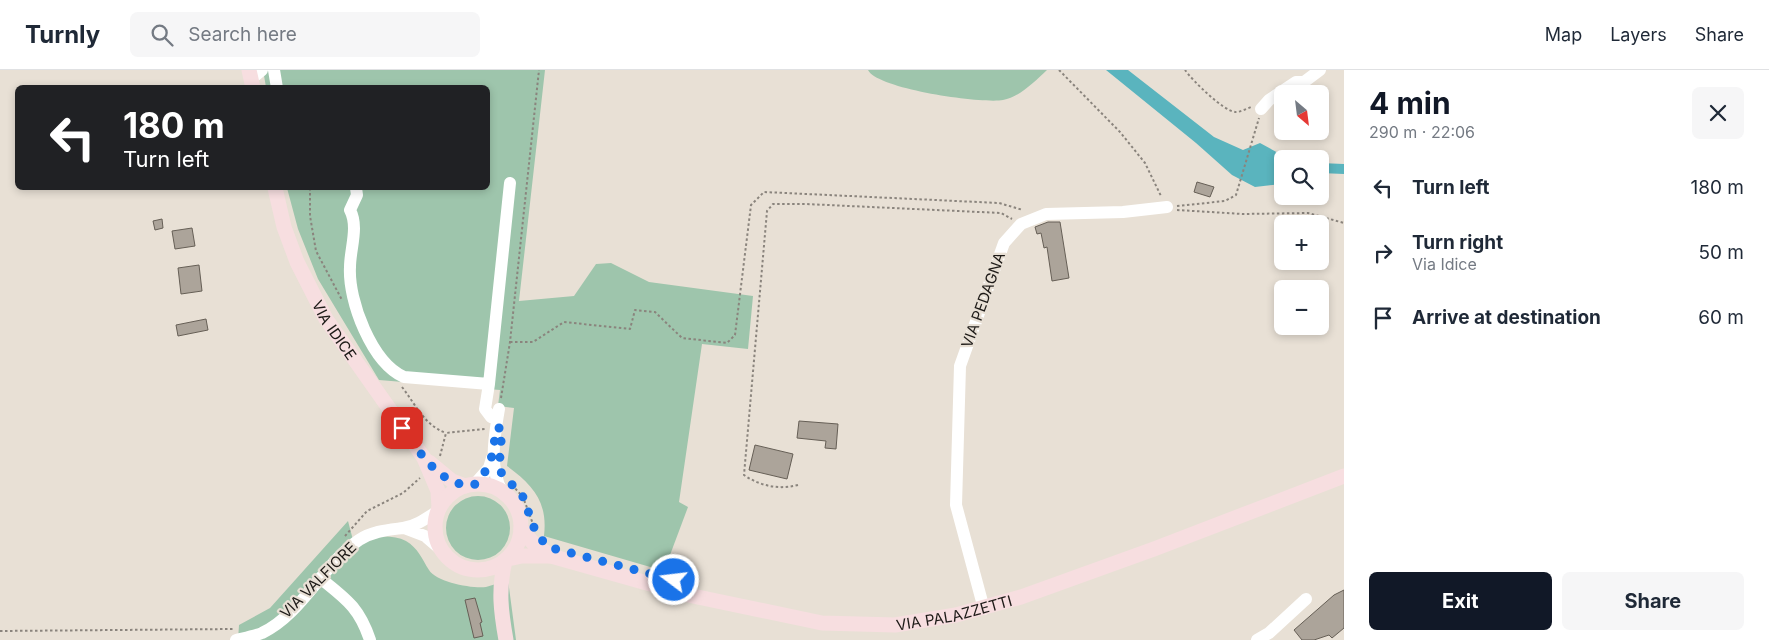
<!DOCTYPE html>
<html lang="en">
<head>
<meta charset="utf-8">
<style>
	:root { --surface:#fff; --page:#f6f6f7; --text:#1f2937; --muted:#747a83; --line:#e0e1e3; --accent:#111827 }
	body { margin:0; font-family:Inter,sans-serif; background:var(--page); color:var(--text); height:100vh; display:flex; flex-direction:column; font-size:19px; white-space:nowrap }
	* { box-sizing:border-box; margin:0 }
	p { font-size:16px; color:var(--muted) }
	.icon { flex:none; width:28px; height:28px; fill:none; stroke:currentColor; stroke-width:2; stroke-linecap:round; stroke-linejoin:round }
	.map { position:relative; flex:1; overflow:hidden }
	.sheet { display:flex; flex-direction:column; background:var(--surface); width:425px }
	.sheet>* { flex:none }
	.banner { position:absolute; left:15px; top:15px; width:475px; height:105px; border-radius:8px; box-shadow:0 2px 8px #0003; background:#202124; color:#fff; overflow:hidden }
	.needle { width:32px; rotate:152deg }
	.buttons { position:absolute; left:1274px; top:15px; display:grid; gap:10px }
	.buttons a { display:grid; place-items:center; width:55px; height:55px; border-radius:8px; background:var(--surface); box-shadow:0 2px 8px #0003; font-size:25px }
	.pin { position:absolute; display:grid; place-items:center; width:42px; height:42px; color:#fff; margin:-21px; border-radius:10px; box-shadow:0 2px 8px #0006 }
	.me { position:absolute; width:55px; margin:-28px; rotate:285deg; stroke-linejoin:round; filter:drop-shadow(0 0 4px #0008) }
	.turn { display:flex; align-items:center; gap:18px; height:105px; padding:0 25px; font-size:22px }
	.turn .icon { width:65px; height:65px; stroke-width:2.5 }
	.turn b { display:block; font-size:35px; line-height:42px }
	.round { display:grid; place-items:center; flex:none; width:52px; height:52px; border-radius:8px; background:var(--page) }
	.headline { display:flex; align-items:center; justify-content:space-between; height:85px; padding:0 25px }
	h1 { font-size:30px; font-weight:700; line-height:38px; color:var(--accent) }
	.cta { display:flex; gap:10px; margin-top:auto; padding:10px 25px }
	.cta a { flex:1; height:58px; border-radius:8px; background:var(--accent); color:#fff; font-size:20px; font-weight:700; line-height:58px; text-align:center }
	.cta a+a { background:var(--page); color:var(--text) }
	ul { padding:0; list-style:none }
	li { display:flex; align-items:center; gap:15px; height:65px; padding:0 25px }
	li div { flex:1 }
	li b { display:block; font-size:19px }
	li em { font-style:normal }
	header { display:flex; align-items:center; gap:30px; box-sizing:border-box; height:70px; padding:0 25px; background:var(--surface); border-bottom:1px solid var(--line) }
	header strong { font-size:24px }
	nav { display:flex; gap:28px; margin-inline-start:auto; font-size:18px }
	.search { width:350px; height:45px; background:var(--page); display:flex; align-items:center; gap:12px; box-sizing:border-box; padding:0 18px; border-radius:8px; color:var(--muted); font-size:19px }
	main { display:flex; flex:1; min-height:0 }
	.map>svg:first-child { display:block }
	.green { fill:#9ec5ac }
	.water { fill:#5ab4be }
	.building { fill:#aca49a; stroke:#665f56 }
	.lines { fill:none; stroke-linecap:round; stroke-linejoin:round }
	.path { stroke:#8a847d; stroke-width:2; stroke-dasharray:2.5 2.5; stroke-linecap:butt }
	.minor { stroke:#fff; stroke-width:12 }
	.major { stroke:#f7dee0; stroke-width:15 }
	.route { stroke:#1a73e8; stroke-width:9; stroke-dasharray:0 16.2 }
	.labels { text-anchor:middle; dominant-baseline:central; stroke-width:4.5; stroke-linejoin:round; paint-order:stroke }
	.street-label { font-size:15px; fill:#1d1a17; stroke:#e8e0d5 }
</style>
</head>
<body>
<header>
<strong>Turnly</strong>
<div class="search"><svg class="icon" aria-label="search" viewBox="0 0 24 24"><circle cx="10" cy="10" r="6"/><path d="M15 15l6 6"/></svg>Search here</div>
<nav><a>Map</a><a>Layers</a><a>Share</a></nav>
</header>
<main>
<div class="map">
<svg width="1344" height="570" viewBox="0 0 1344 570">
	<rect width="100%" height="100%" fill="#e8e0d5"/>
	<path class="green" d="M263 0H545L519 231 574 226 596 194 611 193 649 212 753 226 748 279 702 274 679 432 688 437 664 501 544 466C548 432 533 415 507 396L514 338 498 336 500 320 379 310 318 209 298 159 287 118H488V18L266 17Z
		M868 0H1047C1035 11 1020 27 1003 30 982 34 877 19 868 0Z
		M446 458a32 32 0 1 1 64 0a32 32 0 1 1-64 0Z
		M348 451 353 470C369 468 390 463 406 471 418 478 422 489 429 500 436 512 473 519 486 517 494 515 501 512 508 510L516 570H238L239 555 270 538Z"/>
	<path class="water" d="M1106 0H1128L1214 67 1243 80 1260 73 1289 89H1282V114L1255 117 1232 105 1196 73Z
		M1320 93 1344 94V104L1320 103Z"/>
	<path class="building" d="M1197 112 1214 117 1210 127 1194 122Z
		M162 149 163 158 155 160 153 151Z
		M1048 152H1060L1069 208 1052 211 1047 177 1044 178 1041 163 1037 164 1035 157Z
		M192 158 195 176 175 179 172 161Z
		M199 195 202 221 181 224 178 198Z
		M206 249 208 260 178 266 176 255Z
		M799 351 838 354 836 379 825 378 826 371 797 368Z
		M755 375 793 384 787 409 749 400Z
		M1344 520V558L1332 568 1329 565 1314 570H1302L1294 560 1334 525Z
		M475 528 482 552 480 553 483 566 474 568 465 530Z"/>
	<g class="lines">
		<path class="path" d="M1059 0 1120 62 1145 93 1161 126
			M1185 0C1192 10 1224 42 1236 42 1240 42 1246 39 1251 37
			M310 118V146L316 181 342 230
			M1177 136 1225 131 1236 125 1259 48
			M1177 140 1243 144 1308 143 1344 153
			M510 272H533L564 252 630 259 635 240 655 242 682 268 727 273 735 265 751 135 764 122 999 133 1023 140
			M402 317C416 335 424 355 446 363
			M501 328 510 272 539 0
			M440 386 446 363 485 359
			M512 415 523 427 533 454
			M798 415C779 420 760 416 744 405L767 141 773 134H806L1001 143 1012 149
			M345 466 367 441 403 423 420 408
			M0 561 233 559"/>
		<path class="minor" d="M274 0 277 18
			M251 9 262 0
			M1261 39 1269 30 1296 12H1304L1320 0
			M356 118 357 125 350 140C359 157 350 179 350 197 348 231 372 293 404 307L489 314 485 339 491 347 497 349
			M489 314 510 113
			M499 339C494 368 489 396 502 422
			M474 415 489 398 492 388
			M404 458 425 466 439 478
			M320 508C346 529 359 537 370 570
			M984 539 956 435 960 296 1004 173 1021 154 1046 144 1123 142 1167 137
			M236 570C244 568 254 566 262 563 303 543 322 495 359 470 373 461 388 460 403 458 416 456 427 448 438 441
			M1257 570 1269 563 1306 529"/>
		<g class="major">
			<path d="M249 0 253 18"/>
			<path id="s1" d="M275 118 284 157 297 192 326 249 424 388 438 421 439 438"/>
			<path d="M429 392 452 411 465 416"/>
			<circle cx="478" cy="457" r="43"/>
			<path d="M521 459 534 474 551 486"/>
			<path id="s2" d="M508 489 522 486H551L693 526 822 553 895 555 956 545 1021 527 1154 479 1344 406"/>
			<path d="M505 491C498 520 501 542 506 570"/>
		</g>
	</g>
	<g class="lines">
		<path class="route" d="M402 358C419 381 441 418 474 415 493 396 493 383 496 358H502L499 400 523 427 536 463 548 477 674 510"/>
	</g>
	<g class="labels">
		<g class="street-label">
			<text transform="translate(983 230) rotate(-70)">VIA PEDAGNA</text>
			<text stroke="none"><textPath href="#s1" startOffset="155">VIA IDICE</textPath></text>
			<text transform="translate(318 510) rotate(-45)">VIA VALFIORE</text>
			<text stroke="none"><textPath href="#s2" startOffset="456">VIA PALAZZETTI</textPath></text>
		</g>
	</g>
</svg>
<div class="buttons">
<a><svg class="needle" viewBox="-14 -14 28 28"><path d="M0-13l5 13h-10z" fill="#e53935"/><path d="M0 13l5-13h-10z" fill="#747a83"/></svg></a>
<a><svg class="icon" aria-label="search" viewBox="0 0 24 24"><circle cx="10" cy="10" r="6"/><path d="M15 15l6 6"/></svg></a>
<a>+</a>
<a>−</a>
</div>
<div class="pin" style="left:402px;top:358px;background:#d93025"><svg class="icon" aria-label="arrive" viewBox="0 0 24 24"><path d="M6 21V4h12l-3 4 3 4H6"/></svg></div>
<svg class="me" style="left:674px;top:510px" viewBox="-20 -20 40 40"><circle r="17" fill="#1a73e8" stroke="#fff" stroke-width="3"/><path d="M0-11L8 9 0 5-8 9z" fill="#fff"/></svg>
<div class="banner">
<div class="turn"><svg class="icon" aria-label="left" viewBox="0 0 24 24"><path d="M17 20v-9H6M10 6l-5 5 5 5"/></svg><div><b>180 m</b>Turn left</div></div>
</div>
</div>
<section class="sheet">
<div class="headline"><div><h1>4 min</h1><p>290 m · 22:06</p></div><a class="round"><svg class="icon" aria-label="close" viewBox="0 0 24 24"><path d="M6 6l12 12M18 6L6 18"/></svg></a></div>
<ul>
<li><svg class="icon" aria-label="left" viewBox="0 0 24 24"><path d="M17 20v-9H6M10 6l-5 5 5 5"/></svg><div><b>Turn left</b></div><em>180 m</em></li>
<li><svg class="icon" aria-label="right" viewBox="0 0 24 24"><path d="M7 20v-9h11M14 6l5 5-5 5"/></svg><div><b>Turn right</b><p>Via Idice</p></div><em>50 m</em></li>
<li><svg class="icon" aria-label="arrive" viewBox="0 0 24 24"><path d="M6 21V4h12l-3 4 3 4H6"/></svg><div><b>Arrive at destination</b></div><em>60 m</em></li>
</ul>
<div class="cta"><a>Exit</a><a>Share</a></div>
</section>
</main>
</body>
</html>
